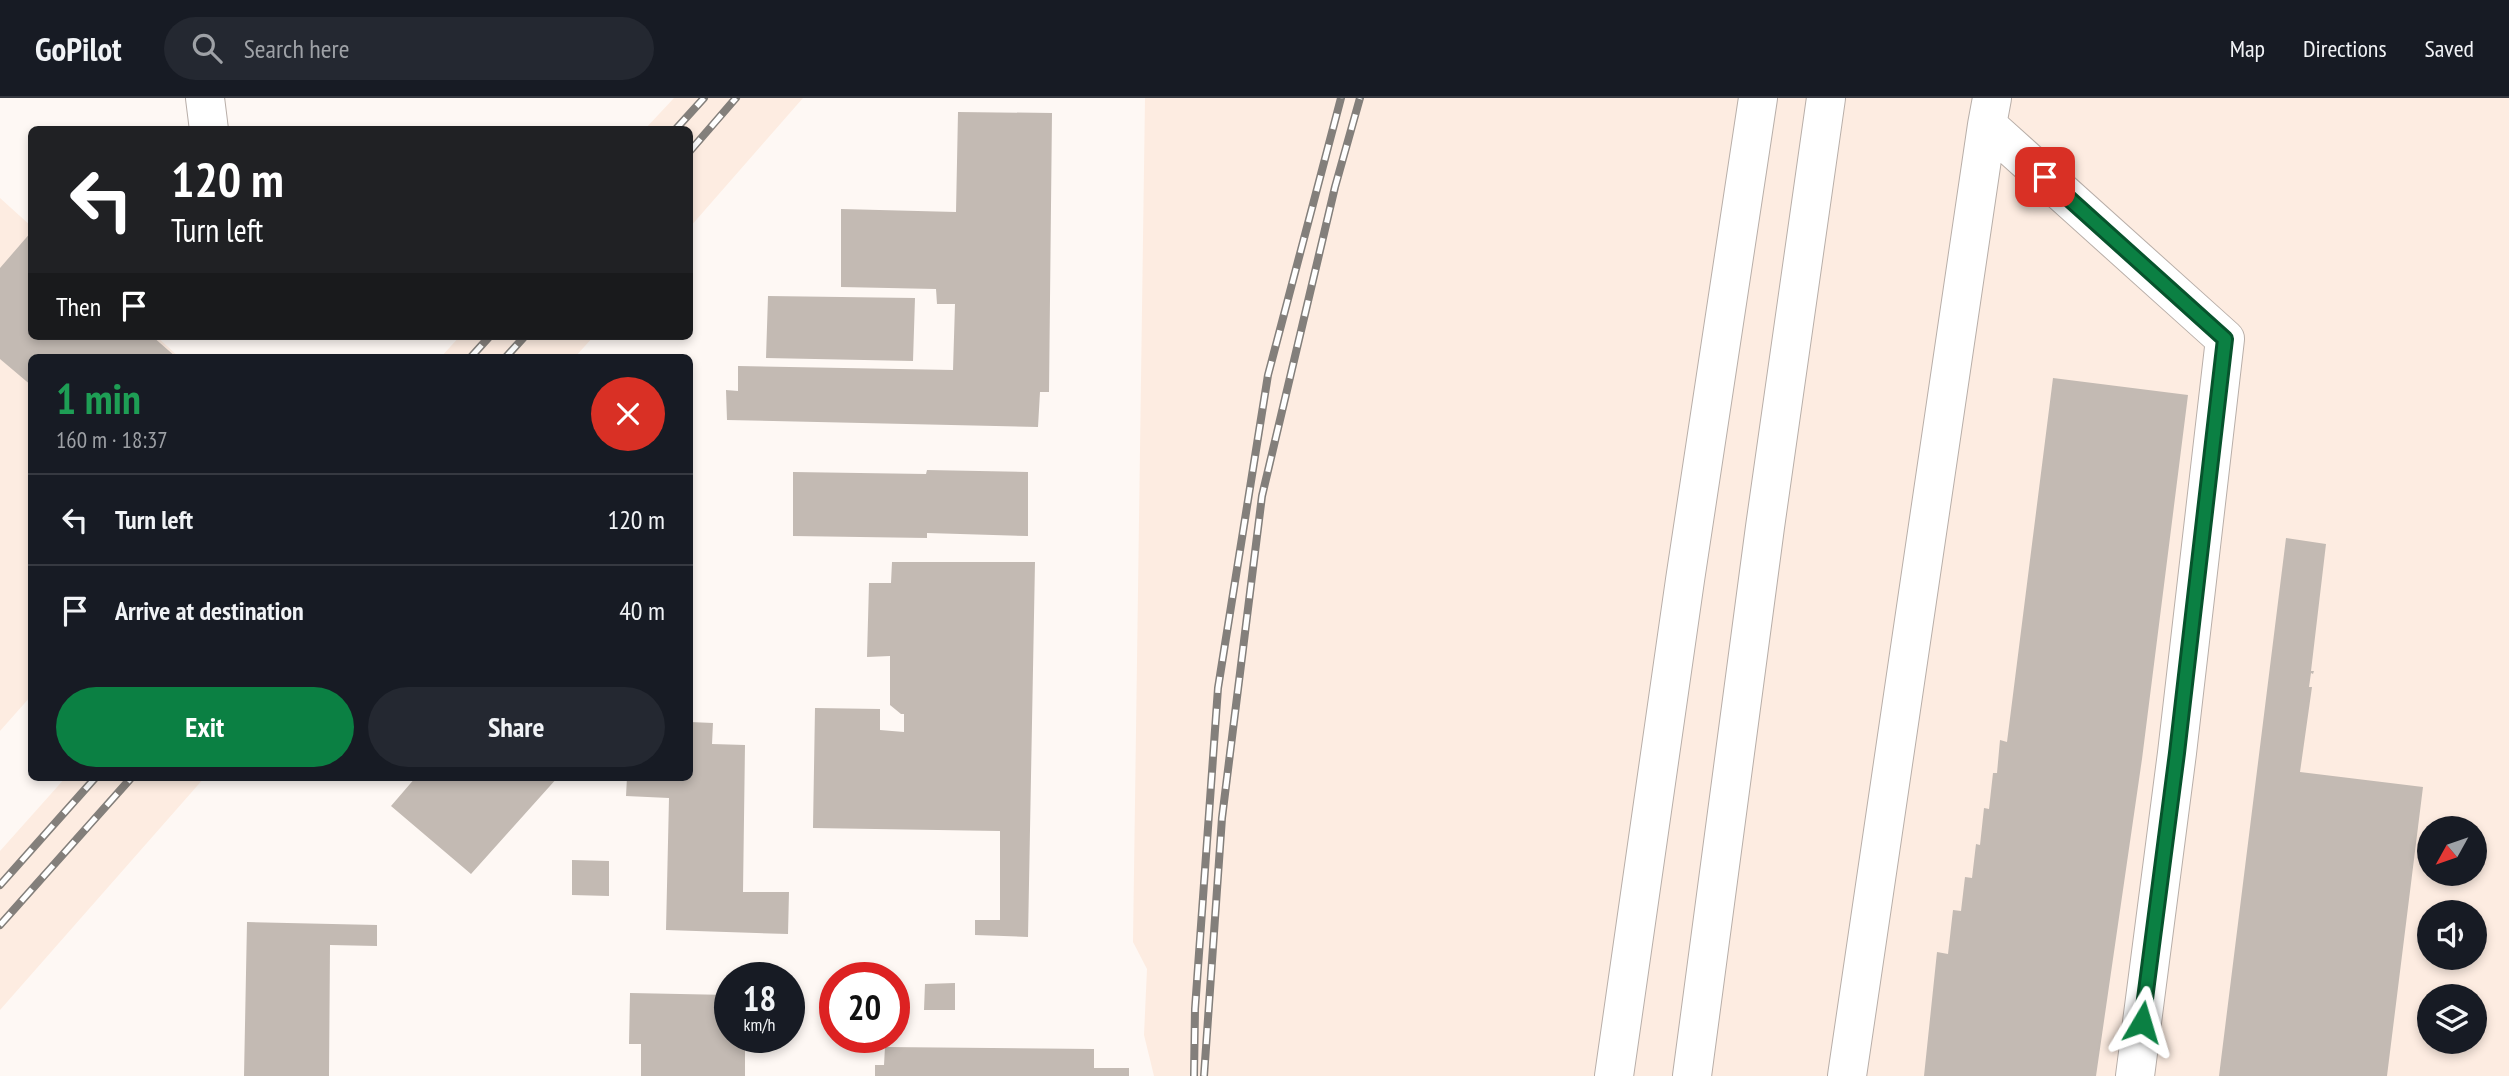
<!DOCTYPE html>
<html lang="en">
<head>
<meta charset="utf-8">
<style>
	:root { --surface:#171b24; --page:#242831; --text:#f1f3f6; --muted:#9ea1a6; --line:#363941; --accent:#0b8043 }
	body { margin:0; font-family:"PT Sans Narrow",sans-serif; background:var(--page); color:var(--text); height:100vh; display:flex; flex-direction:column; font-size:26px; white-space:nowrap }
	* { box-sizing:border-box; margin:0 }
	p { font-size:23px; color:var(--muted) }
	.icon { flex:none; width:38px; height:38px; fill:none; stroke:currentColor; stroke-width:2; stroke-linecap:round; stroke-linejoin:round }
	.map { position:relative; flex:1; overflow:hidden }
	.side { position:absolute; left:28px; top:256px; width:665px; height:427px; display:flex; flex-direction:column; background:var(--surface); border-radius:10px; box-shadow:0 4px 10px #0003 }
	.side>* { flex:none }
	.banner { position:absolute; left:28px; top:28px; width:665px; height:214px; border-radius:10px; box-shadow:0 4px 10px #0003; background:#202124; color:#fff; overflow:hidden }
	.needle { width:46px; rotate:230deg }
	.buttons { position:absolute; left:2417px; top:718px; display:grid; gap:14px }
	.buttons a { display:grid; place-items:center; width:70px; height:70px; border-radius:50%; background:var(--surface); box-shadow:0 4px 10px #0003; font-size:35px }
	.speed { position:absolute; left:714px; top:864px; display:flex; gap:14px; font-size:35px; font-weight:700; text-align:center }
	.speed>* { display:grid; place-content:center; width:91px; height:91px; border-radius:50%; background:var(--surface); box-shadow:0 4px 10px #0003; line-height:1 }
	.speed small { font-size:18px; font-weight:400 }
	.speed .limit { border:10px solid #d22; background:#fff; color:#111 }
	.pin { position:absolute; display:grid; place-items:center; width:60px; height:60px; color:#fff; margin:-30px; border-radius:14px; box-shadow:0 4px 10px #0006 }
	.me { position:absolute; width:77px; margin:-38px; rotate:7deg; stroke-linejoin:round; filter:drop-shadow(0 0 5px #0008) }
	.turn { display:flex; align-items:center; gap:24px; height:147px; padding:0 28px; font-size:32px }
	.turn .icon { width:91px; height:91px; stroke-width:2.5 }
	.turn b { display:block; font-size:49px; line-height:60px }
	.then { display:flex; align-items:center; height:66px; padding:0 28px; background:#0003; gap:14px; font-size:26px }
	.round { display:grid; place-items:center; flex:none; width:74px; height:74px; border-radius:37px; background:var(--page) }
	.headline { display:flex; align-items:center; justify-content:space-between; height:119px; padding:0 28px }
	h1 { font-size:42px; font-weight:700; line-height:52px; color:#1e9e55 }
	.cta { display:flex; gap:14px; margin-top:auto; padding:14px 28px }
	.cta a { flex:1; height:80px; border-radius:42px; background:var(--accent); color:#fff; font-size:28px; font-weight:700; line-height:80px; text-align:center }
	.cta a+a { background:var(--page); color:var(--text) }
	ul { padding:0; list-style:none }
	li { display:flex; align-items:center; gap:21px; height:91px; padding:0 28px; border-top:2px solid var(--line) }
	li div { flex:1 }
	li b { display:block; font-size:26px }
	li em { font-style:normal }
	header { display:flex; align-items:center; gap:42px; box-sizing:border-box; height:98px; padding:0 35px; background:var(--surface); border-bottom:2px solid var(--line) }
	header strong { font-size:33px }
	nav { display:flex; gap:38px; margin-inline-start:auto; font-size:24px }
	.search { width:490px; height:63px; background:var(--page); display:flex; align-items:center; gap:18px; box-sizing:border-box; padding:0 24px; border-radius:38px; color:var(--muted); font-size:26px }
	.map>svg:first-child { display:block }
	.built { fill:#fdece1; fill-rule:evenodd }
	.building { fill:#c3bab3 }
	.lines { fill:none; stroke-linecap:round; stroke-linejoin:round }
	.minor-casing { stroke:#b8aea8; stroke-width:40 }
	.minor { stroke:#fff; stroke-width:38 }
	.rail-casing { stroke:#837f7b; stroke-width:8 }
	.rail { stroke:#fff; stroke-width:5; stroke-dasharray:16; stroke-linecap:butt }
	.route-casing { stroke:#07532c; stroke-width:18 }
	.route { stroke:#0b8043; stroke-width:12 }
</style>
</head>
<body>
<header>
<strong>GoPilot</strong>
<div class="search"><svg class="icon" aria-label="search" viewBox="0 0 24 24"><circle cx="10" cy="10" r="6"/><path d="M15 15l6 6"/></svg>Search here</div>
<nav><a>Map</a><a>Directions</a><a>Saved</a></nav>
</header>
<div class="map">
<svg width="2509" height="978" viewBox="0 0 2509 978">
	<rect width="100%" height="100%" fill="#fef8f4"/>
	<path class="built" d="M674 0H803L690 129V32L645 31Z
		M1145 0H2509V978H1154L1144 937 1147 871 1133 844ZM2429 730H2474V775H2429ZM2429 814H2474V859H2429ZM2429 898H2474V943H2429Z
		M0 100 31 128 32 238H156L179 259H32L31 598 0 633Z
		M460 238H594L575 259H441Z
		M66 679H205L0 912V753Z"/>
	<path class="building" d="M958 14 1052 15 1049 294H1040L1038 329 727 322 726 292 738 293V268L953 272 955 206H937L936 191 841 189V111L956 114Z
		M32 133V238H152L176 259H32V288L0 261V170Z
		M768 198 915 200 913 263 766 260Z
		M2053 280 2188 297 2142 661 2096 978H1924L1937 854 1948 856 1953 812 1961 813 1965 779 1972 780 1976 746 1980 747 1984 710 1989 711 1993 675H1997L2000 642 2007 644Z
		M927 372 1028 374V438L927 435V440L793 438V374L926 376Z
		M2286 440 2326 446 2311 573H2314L2313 576 2311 575 2309 589H2312L2300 674 2423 689 2387 978H2219Z
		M892 464H1035L1028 839 975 837V822H1000V733L813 730 815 610 880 611V632L904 634V616H901L890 607V558L867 559 869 485H891Z
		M690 624 713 625 712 646 745 647 743 794H789L788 836 666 832 669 700 626 698 627 679H690Z
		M416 679H558L471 776 391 708Z
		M572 762 609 763V798L572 797Z
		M247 824 377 827V848L330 847 329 978H244Z
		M955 885V912H924L925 886Z
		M630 895 730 897V940H758V948H745V978H641V946H629Z
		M885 949 1094 951V970H1129V978H875V967H884Z"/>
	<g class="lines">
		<g class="minor-casing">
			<path id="minor" d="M205 0 209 32
				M1992 0 1987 27 2225 241 2177 655 2135 978
				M1614 978 1685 482 1758 0
				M1692 978 1765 429 1826 0
				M1847 978 1987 27"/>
		</g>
		<use href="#minor" class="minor"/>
		<g class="rail-casing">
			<path id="rail" d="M675 32 704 0
				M690 53 736 0
				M471 259 490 238
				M506 259 525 238
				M0 787 96 679
				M0 827 132 679
				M1194 978 1195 911 1218 590 1268 277 1341 0
				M1204 978 1222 720 1262 398 1335 89 1360 0"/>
		</g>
		<use href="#rail" class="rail"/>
	</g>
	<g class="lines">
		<g class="route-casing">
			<path id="route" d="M2045 79 2225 241 2177 655 2142 924"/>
		</g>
		<use href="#route" class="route"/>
	</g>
</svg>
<div class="buttons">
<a><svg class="needle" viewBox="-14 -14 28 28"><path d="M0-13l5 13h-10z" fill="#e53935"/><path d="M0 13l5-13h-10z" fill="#9ea1a6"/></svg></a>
<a><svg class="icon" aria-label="sound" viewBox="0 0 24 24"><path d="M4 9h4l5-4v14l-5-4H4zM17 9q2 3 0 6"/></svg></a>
<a><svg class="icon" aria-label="layers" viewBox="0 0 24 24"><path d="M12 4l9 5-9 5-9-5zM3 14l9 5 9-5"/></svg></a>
</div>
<div class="speed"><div>18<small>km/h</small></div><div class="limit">20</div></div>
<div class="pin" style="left:2045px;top:79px;background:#d93025"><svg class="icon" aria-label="arrive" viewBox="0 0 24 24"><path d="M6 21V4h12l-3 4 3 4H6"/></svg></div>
<svg class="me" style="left:2142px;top:924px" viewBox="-20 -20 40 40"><path d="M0-17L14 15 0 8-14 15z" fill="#0b8043" stroke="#fff" stroke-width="4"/></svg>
<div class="banner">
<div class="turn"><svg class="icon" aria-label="left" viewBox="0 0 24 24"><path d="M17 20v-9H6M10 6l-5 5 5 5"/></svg><div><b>120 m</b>Turn left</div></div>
<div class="then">Then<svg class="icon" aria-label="arrive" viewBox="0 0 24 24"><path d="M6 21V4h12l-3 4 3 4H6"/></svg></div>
</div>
<section class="side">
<div class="headline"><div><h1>1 min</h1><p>160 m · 18:37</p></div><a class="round" style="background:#d93025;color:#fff"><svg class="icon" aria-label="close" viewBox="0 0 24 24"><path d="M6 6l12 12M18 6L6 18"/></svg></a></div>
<ul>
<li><svg class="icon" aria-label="left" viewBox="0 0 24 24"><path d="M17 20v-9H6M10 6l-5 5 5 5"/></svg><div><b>Turn left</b></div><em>120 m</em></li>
<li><svg class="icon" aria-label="arrive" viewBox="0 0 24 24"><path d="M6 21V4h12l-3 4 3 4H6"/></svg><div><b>Arrive at destination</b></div><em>40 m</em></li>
</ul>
<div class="cta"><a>Exit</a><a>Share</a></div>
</section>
</div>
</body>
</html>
